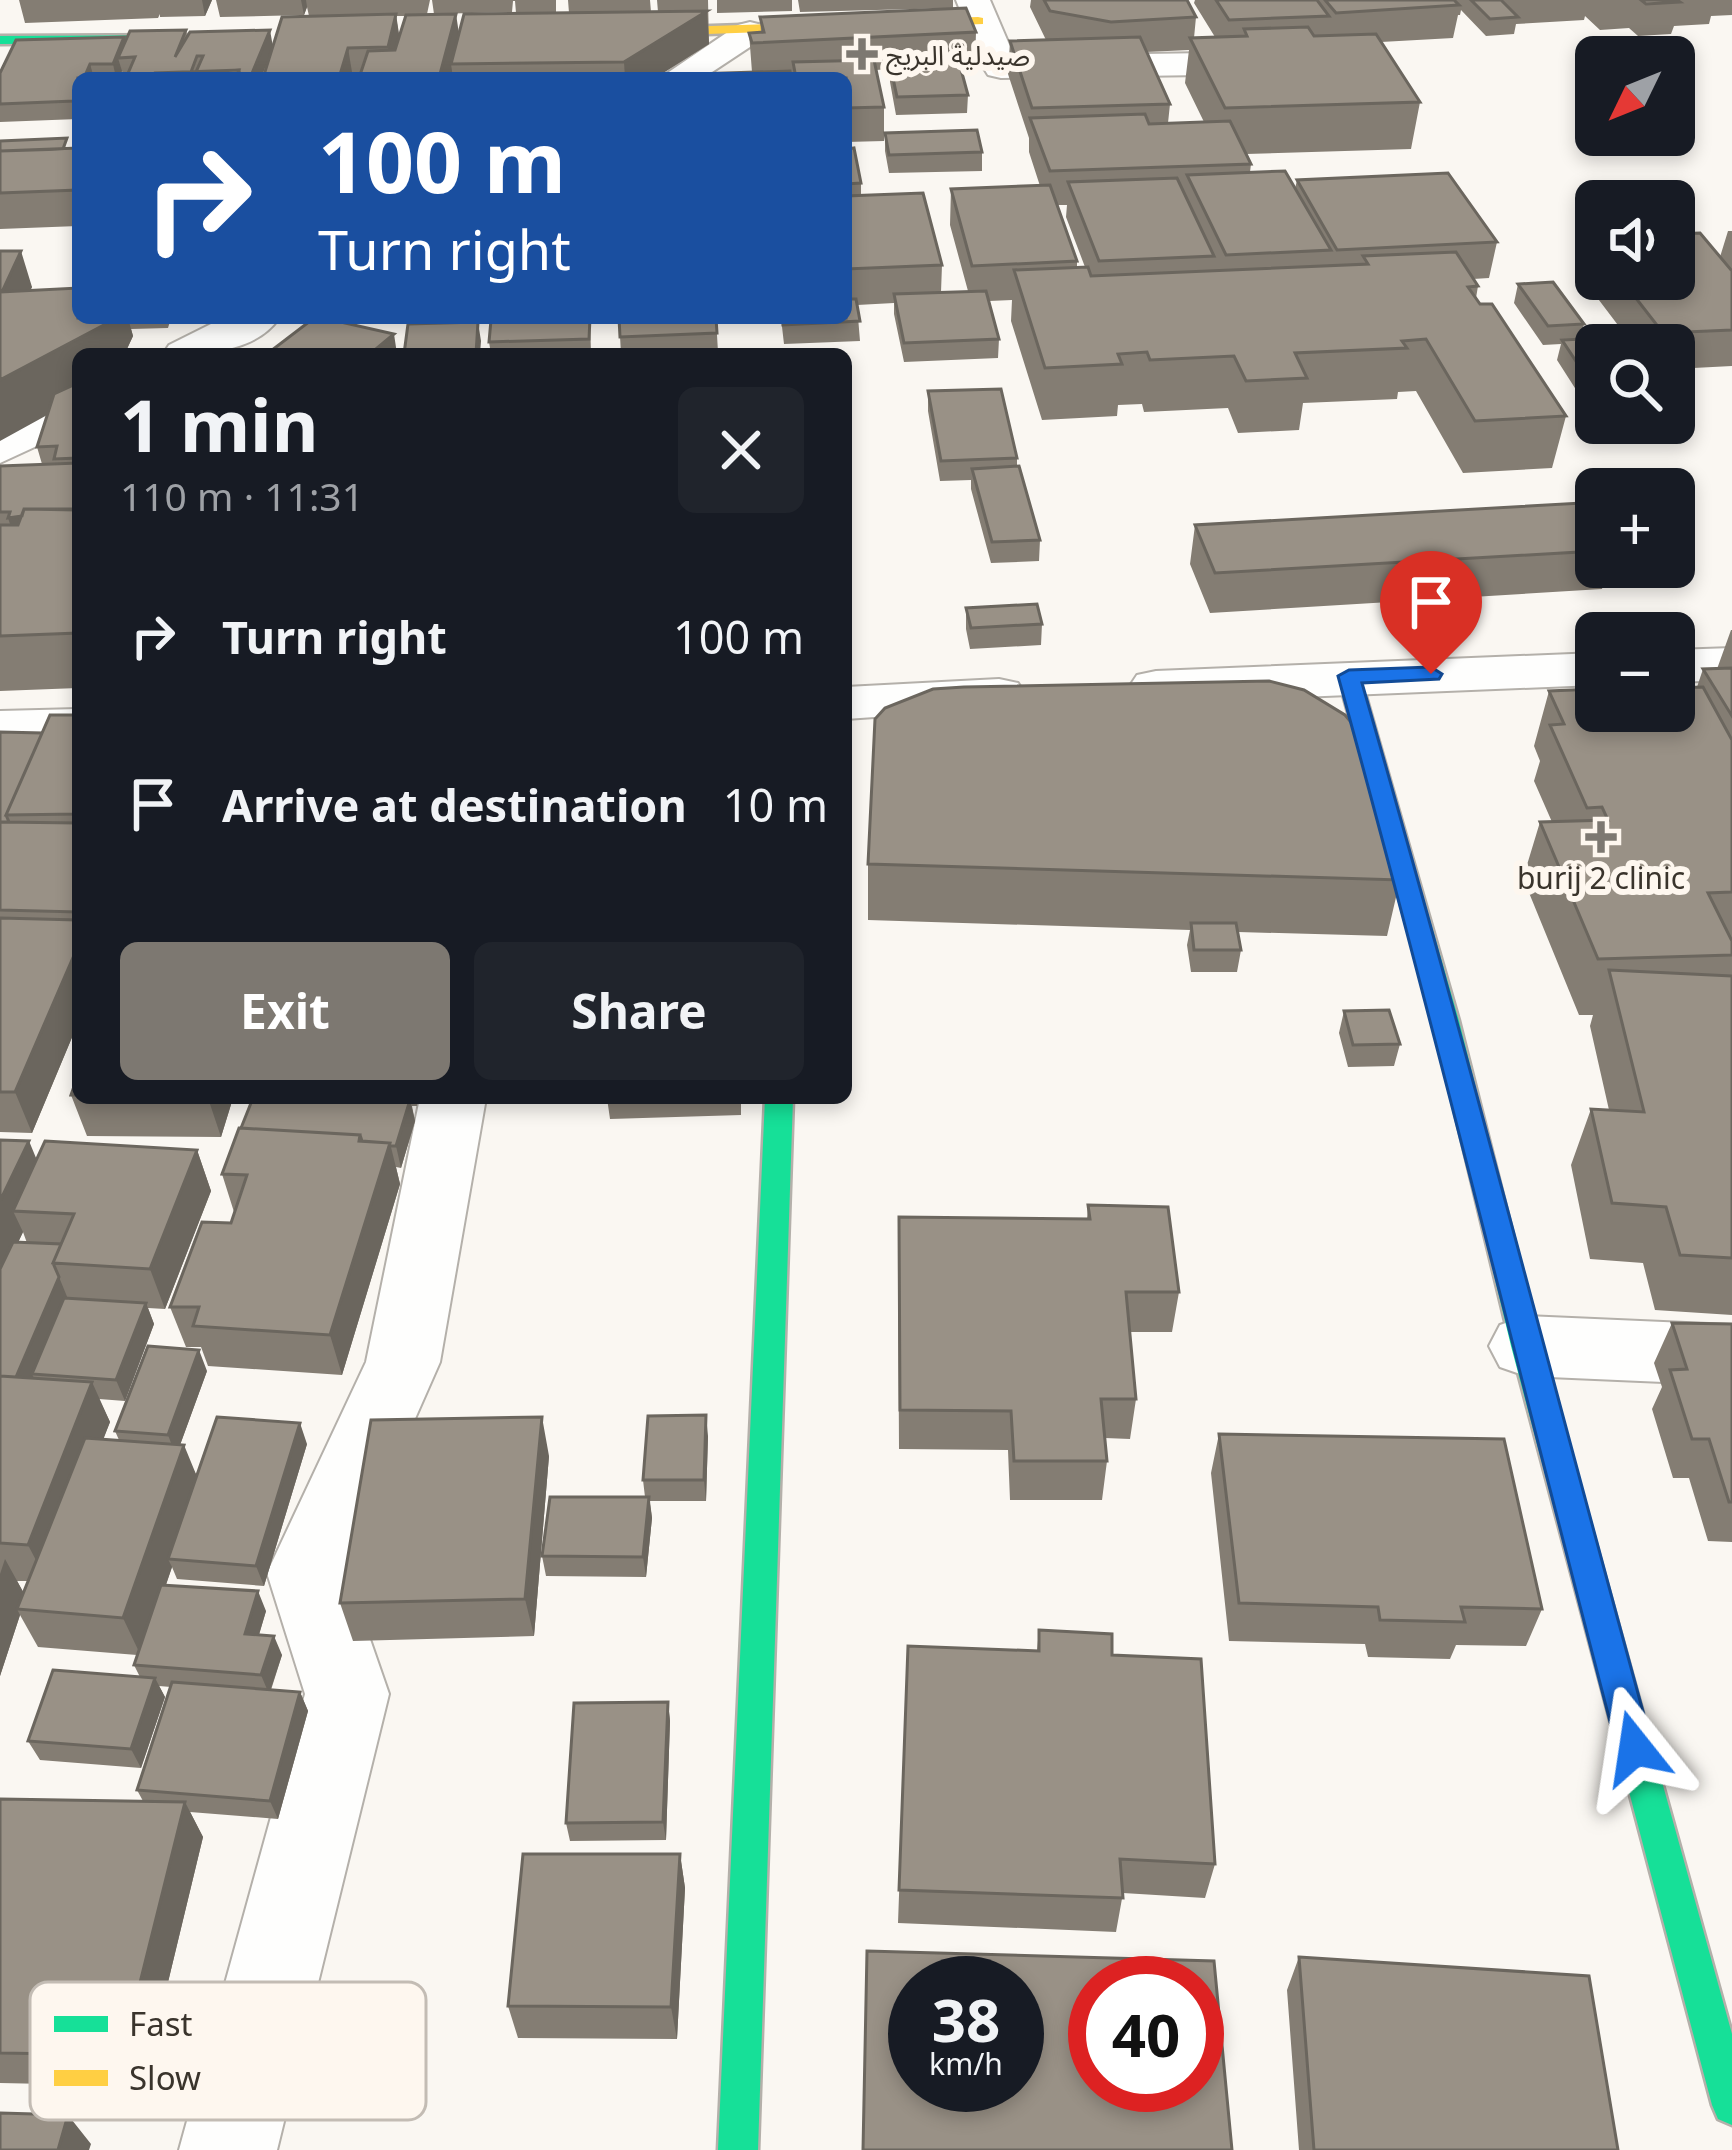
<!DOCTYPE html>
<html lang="en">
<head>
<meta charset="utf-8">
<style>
	:root { --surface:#171b24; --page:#20242c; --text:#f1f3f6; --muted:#9ea1a6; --accent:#7d7871 }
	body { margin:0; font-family:"Noto Sans","Noto Sans Arabic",sans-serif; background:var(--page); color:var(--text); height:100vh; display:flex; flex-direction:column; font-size:45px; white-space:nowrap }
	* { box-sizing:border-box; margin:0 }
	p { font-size:39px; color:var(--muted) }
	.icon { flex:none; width:66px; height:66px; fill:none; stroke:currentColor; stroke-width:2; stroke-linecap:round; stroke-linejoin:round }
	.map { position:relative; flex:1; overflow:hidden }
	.details { position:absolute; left:72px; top:348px; width:780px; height:756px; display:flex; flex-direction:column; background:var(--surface); border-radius:18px; box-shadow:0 6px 18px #0003 }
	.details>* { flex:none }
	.guide { position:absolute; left:72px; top:72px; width:780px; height:252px; border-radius:18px; box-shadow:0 6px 18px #0003; background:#1a4fa0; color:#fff; overflow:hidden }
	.needle { width:78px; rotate:227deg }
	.controls { position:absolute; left:1575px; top:36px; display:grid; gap:24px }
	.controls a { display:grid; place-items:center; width:120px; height:120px; border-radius:18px; background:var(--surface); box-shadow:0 6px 18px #0003; font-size:60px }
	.speed { position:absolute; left:888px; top:1956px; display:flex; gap:24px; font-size:60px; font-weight:700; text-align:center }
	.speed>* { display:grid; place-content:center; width:156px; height:156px; border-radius:50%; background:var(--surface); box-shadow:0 6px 18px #0003; line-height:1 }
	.speed small { font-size:30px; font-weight:400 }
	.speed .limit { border:18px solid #d22; background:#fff; color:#111 }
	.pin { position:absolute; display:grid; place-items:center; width:102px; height:102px; color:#fff; margin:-123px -51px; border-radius:50% 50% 50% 0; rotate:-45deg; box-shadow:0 0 12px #0007 }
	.pin .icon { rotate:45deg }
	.me { position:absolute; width:132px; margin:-66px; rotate:345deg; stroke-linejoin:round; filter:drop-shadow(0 0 9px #0008) }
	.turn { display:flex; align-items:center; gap:42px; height:252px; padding:0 48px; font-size:54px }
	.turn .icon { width:156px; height:156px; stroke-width:2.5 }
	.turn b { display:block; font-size:84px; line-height:102px }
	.round { display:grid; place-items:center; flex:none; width:126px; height:126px; border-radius:18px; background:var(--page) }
	.headline { display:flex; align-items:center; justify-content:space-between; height:204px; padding:0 48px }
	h1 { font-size:72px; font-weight:700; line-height:90px }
	.button { display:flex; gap:24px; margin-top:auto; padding:24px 48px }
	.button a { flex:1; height:138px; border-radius:18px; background:var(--accent); color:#fff; font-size:48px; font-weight:700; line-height:138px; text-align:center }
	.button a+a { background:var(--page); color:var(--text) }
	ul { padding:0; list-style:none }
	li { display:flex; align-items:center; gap:36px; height:168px; padding:0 48px }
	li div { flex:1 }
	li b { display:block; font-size:45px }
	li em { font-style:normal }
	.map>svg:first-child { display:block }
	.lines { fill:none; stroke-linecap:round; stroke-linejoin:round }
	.street-casing { stroke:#b4b0aa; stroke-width:4 }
	.fast-casing { stroke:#b4b0aa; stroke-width:5 }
	.slow-casing { stroke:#b4b0aa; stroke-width:5 }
	.street { fill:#fefefd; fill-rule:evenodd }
	.fast { fill:#16e098; fill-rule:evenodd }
	.slow { fill:#ffcf43; fill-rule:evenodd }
	.wall { fill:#847d73; fill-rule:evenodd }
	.shaded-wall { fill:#6b665e }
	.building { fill:#999186; stroke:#6b665e; stroke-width:3; fill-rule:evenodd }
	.route { fill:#1a73e8; stroke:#114b97; stroke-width:3 }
	.poi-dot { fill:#7d7871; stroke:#fef7ef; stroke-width:4.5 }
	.labels { text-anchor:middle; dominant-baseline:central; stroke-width:12; stroke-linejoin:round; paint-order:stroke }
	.far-poi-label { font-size:27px; fill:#3a342c; stroke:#fef7ef; text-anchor:start }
	.poi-label { font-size:30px; fill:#3a342c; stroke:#fef7ef }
	.key { fill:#fef7ef; stroke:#c3bcb4; stroke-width:3 }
	.key-label { font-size:33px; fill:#3a342c }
</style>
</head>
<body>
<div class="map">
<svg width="1732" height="2150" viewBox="0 0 1732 2150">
	<rect width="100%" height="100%" fill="#faf7f2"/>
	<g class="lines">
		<g class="street-casing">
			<path id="street" d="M956 0H990L1014 56 1278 52 1291 55 1296 63 1291 71 1278 74 1001 78 988 75 983 67Z
				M750 22 762 25 767 32 762 39 703 78H660L738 25Z
				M223 318H279C254 354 202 354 163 354L169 345Z
				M78 395V427L0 463V431Z
				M1732 648V680L1674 682V650Z
				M1596 653V685L1156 703 1137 699 1129 687 1137 675 1156 671Z
				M999 679 1018 683 1026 695 1018 707 846 719V687Z
				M78 709V743L0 745V711Z
				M420 1098H486L440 1362 347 1573 389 1694 277 2150H179L305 1694 267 1573 366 1362Z
				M1526 1316 1732 1325V1385L1526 1376 1500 1367 1489 1346 1500 1325Z"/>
		</g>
		<g class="fast-casing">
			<path id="fast" d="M223 35V41L218 42 0 44V36Z
				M1349 669 1360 676 1459 1021 1541 1346 1732 2034V2125L1718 2119 1712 2105 1511 1346 1433 1021 1338 676Z
				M765 1098H793L758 2150H718Z"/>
		</g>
		<g class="slow-casing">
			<path id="slow" d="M978 17 983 18V24L622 37 615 33 622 29Z"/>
		</g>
		<use href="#street" class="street"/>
		<use href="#fast" class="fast"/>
		<use href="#slow" class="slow"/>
	</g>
	<path class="wall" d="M19 0H212L205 16 160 17V14L158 18 25 23Z
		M216 0H430L427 14 459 33 516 13 515 1H513L512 12 434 14 432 0H561H556V13H569L568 0H650L651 12H658L657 0H708L709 44 655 78H263L268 60 261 78H126L127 75H123L122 71 119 78H78V119L0 122V73L125 42 186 30 187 36 273 45 309 16 307 7 304 15 220 17ZM396 16H406L399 37Z
		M717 0H792V11L717 13Z
		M798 0H953V8L800 12Z
		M1031 0H1187L1196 17 1194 38 1215 37 1194 3 1195 0H1732V15L1711 16 1709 24 1674 26 1671 34 1638 36 1629 28 1600 30 1585 16 1584 20 1516 24 1514 34 1486 36 1461 10 1460 15H1458L1453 38 1381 42 1420 102 1411 149 1246 154 1251 164 1250 172 1295 189 1297 180 1497 242 1489 278 1473 279 1478 286 1476 298 1566 416 1552 468 1463 473 1416 391 1398 392 1397 399 1303 403 1299 430 1238 433 1228 408 1144 412 1142 404 1118 405 1117 416 1042 420 1011 321 1012 300 989 301 999 339 998 358 904 362 894 314V303L857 305 860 341 784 344 781 318H846V149L861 183V195L942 265 941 292 968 291 950 225 951 189 1040 186 1029 152V138L1008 74 1010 41 1046 40 1030 7ZM1189 50 1185 83 1204 122 1168 123 1170 104 1146 52ZM1057 205H1067L1066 217 1085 267H1077V261Z
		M760 17 976 32 975 65 960 66 968 95 967 113 896 115 890 82V69L876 70 884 107V141L846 142V78H793V74L752 72 749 33 761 32Z
		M885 133 982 152V171L889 173 885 151Z
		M0 141 78 148V226L0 229Z
		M1728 231H1732V366L1674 369V345H1633L1580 275 1589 239 1596 238V279H1674L1720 257Z
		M0 251 32 287 30 290 78 318H171L168 328 131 329 133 336 126 351V354H78V688L0 691V466L42 464 37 447 47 415Z
		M1518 284 1584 324 1580 339 1596 345V409L1589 410 1557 360 1561 344 1543 345 1514 303Z
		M384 318H480L385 322Z
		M590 318 591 354H491L489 342Z
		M619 318H716L718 352 621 354Z
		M928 391 1017 458V466L1040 540 1039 561 991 563 971 489V480L940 481 928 411Z
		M1596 524V567H1608L1602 589 1210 613 1190 564 1195 525Z
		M966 608 1042 624 1041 645 970 649 966 629Z
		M1731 630H1732V1315L1655 1310 1643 1263 1590 1259 1571 1165 1591 1109 1609 1110 1590 1026 1593 1015H1579L1523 878 1540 822H1552L1534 781 1540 761 1534 746 1549 691 1697 687 1703 669H1717Z
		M78 715V1023L32 1133 0 1132V732L42 733Z
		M868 864 1400 880 1387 936 1238 932 1241 950 1237 972H1191L1187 945 1190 930 868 920Z
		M1344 1011 1400 1044 1394 1066 1348 1067 1339 1033Z
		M78 1075V1098H233L221 1137 87 1136 71 1095Z
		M253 1098H418L417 1106H412L415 1121 401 1168 396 1167 400 1184 342 1375 208 1366 201 1347H186L170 1307 231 1223 234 1212 222 1174Z
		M607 1098H741V1115L610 1119Z
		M0 1140 36 1159 197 1150 211 1191 165 1309 148 1308 154 1324 125 1401 99 1399 110 1422 103 1439 119 1440 115 1431 207 1371 180 1445 197 1476 307 1444 264 1586 177 1579 172 1567 166 1585 266 1611 259 1635 282 1655 271 1690 300 1692 308 1711 278 1819 190 1812 203 1837 143 2086 0 2083V1799L143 1801 137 1790 171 1687 159 1686 165 1697 141 1768 40 1760 28 1741 140 1677 134 1665 137 1655 38 1647 20 1615 0 1676ZM23 1232 27 1243 18 1242ZM17 1581H28L23 1592Z
		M1088 1205 1179 1292 1172 1332H1130L1136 1399 1130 1439 1105 1438 1107 1461 1102 1500H1010L1008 1450 899 1449 898 1258 1087 1219Z
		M1672 1323 1732 1324V1542L1708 1541 1689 1478H1673L1652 1409 1662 1387 1654 1363Z
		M1219 1434 1542 1609 1526 1646 1456 1645 1450 1659 1368 1657 1365 1644 1229 1641 1211 1473Z
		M708 1436 706 1501H650L652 1518 646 1577 546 1576 542 1556 645 1497 643 1480Z
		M549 1456 534 1636 353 1641 340 1603Z
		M1039 1630 1112 1655 1215 1864 1205 1898 1123 1893 1116 1932 898 1923 908 1646 1037 1651Z
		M668 1702 670 1721 666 1840 570 1841 566 1823Z
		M680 1854 685 1888 677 2039 518 2038 508 2006Z
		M1299 1957 1618 2150H1299L1287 1990Z"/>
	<path class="shaded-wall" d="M202 0H212L205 16Z
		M301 0H306L307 7 304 15Z
		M707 11 709 44 655 78H625L624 62Z
		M396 14 401 47 393 78 388 47Z
		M456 14 461 47 451 64 453 78H439Z
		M270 30 273 47 261 78H250Z
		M124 37 128 55 118 58 122 71 119 78H116L113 64Z
		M348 48 353 78H339Z
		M90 64 94 78H84Z
		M21 251 32 287 13 330 2 293Z
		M104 318H128L133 336 126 351V354H78V398L0 441V380Z
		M478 322 481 341 480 354H476Z
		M394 334 397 354H370Z
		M78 509 21 557 8 518Z
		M78 946V1023L32 1133 15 1092Z
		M208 1098H233L221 1137Z
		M410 1100 415 1121 401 1168 396 1146Z
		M29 1141 46 1182 13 1211 23 1232 4 1273 0 1264V1201Z
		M390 1143 400 1184 342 1375 330 1335Z
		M197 1150 211 1191 165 1309 150 1269Z
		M59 1277 68 1299 32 1374 34 1378 14 1382Z
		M146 1303 154 1324 125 1401 116 1380Z
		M199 1350 207 1371 176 1456 168 1435Z
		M92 1382 110 1422 48 1583 28 1545Z
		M706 1415 708 1436 706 1501 704 1480Z
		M542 1417 549 1456 534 1636 525 1599Z
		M300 1423 307 1444 264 1586 256 1566Z
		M184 1445 200 1484 168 1559 172 1567 141 1656 123 1618Z
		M649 1497 652 1518 646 1577 643 1557Z
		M5 1559 26 1597 17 1609 20 1615 0 1676V1574Z
		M258 1591 266 1611 253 1654 245 1634Z
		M274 1636 282 1655 269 1694 261 1675Z
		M155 1678 165 1697 141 1768 131 1749Z
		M300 1692 308 1711 278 1819 270 1801Z
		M668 1702 670 1721 666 1840 663 1822Z
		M185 1802 203 1837 143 2086 122 2055Z
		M680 1854 685 1888 677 2039 671 2007Z
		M68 2115 91 2144 89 2150H58Z"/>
	<path class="building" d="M1044 0H1187L1196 17 1111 22 1050 11Z
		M1216 0H1317L1329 16 1229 20Z
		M1325 0H1454L1459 5 1336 13Z
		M1471 0H1501L1518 17 1490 19Z
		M1641 0H1677L1680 2 1646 4Z
		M966 8 976 32 752 43 749 33 764 32 760 17Z
		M707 11 624 62 451 64 464 14Z
		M396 14 388 47 348 48 339 78H263L282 17Z
		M456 14 439 78H359L368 51 395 50 406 15Z
		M1308 27 1314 36 1376 34 1420 102 1225 108 1190 38 1247 36 1244 29Z
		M186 30 175 57 190 32 270 30 250 78H240L239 70 196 72 203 56H197L191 72 155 73 153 78H126L135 57 118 58 130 31Z
		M124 37 113 64H90L84 78H78V93L74 101 0 104V73L16 40Z
		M1140 37 1170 104 1032 108 1010 41Z
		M874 60 884 107 846 108V78H796L793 62Z
		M959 62 968 95 897 97 890 64Z
		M239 70 236 78H153L155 73Z
		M790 71 791 78H661L664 75Z
		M1145 114 1149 124 1230 121 1251 164 1050 171 1030 118Z
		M977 130 982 152 889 155 885 133Z
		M67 138 63 149 0 151V141Z
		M78 148V190L0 193V151Z
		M854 148 861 183 846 184V149Z
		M1285 171 1331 250 1226 255 1187 175Z
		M1448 173 1497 242 1337 250 1297 180Z
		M1177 178 1214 256 1099 261 1068 182Z
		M1050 185 1077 261 972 266 951 189Z
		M923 193 942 265 846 269V196Z
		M1700 233 1732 271V330L1663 333 1621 279H1674V234Z
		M0 251H21L2 292H0Z
		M1456 252 1478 286 1468 287 1480 304H1492L1566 416 1475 421 1426 339 1402 341 1407 348 1295 353 1307 378 1246 381 1234 356 1150 360 1147 352 1118 354 1122 364 1045 368 1014 270 1088 267 1091 276 1368 264 1363 256Z
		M1553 282 1584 324 1548 326 1518 284Z
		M78 288V318H117L0 380V292Z
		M986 291 999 339 904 343 894 294Z
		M846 299H856L860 321 783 325V318H846Z
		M314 318H323L394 334 370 354H287L272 350Z
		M590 318 589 339 489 342 491 320Z
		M619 318H716L717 333 620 337Z
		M478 322 476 354H404L408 324Z
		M1603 338 1607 345H1596L1595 390 1562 340Z
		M78 383V458L54 459 57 446 37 447 54 394Z
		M1001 389 1017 458 941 461 928 391Z
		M78 463V509H24L22 516 8 518 10 512H0V466Z
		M1019 466 1040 540 992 542 972 469Z
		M1582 503 1596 524V551L1215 573 1195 525Z
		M24 509 78 510V633L0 636V525H18Z
		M1037 604 1042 624 971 628 966 608Z
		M1732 668V716L1703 669Z
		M1269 681 1304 690 1345 715 1360 733 1400 880 868 864 875 719 885 708 933 689 964 687Z
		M1703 687 1732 740V892L1708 893 1732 941V955L1598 959 1540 822 1608 820 1602 807 1587 808 1550 725 1564 724 1549 691 1596 689V711H1674V688Z
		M50 715H78V814L6 815Z
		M0 732 42 733 6 815 9 822H0Z
		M0 822 78 823V912L0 910Z
		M0 918 78 920V946L15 1092H0Z
		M1191 923H1236L1241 950H1194Z
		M1609 970 1732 976V1258L1680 1255 1666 1207 1612 1203 1591 1109 1644 1112Z
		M1389 1010 1400 1044 1353 1045 1344 1011Z
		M78 1075V1095H71Z
		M253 1098H387L410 1100 396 1146H389L390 1143 362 1141 360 1135 241 1128Z
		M239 1128 360 1135 359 1141 390 1143 330 1335 193 1326 199 1307H170L202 1222 231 1223 247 1175 222 1174Z
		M0 1140 29 1141 0 1201Z
		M45 1141 197 1150 150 1269 53 1263 74 1214 13 1211Z
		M1088 1205 1168 1207 1179 1292H1126L1136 1399H1101L1107 1461H1014L1011 1411 900 1410 899 1217 1090 1219Z
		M13 1242 61 1244 53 1263 59 1277 16 1377 0 1376V1269Z
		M64 1298 146 1303 116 1380 32 1374Z
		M1672 1323 1732 1324V1502H1729L1709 1439H1692L1670 1370 1687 1369Z
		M148 1346 199 1350 168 1435 115 1431Z
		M0 1376 92 1382 28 1545 0 1543Z
		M706 1415 704 1480H643L648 1416Z
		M217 1417 300 1423 256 1566 168 1559Z
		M542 1417 525 1599 340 1603 371 1420Z
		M1219 1434 1504 1439 1542 1609 1461 1607 1465 1622 1380 1620 1378 1607 1239 1603Z
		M85 1438 184 1445 123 1618 17 1609Z
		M550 1497H649L643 1557 542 1556Z
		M161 1585 258 1591 245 1634 274 1636 261 1675 134 1665Z
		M1039 1630 1112 1634V1655L1201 1659 1215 1864 1120 1859 1123 1898 899 1890 908 1646 1039 1651Z
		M53 1670 155 1678 131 1749 28 1741Z
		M172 1682 300 1692 270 1801 137 1790Z
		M668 1702 663 1822 566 1823 574 1703Z
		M0 1799 185 1802 122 2055 0 2053Z
		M523 1854H680L671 2007 508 2006Z
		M867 1951 1214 1961 1232 2150H863ZM915 1983H1017V2085H915ZM1095 1983H1197V2085H1095Z
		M1299 1957 1589 1976 1618 2150H1314Z
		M0 2113 68 2115 58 2150H0Z"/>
	<path class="route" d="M1431 667 1442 674 1439 679 1362 683C1464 1036 1555 1393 1653 1748L1648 1760 1635 1765 1623 1760 1617 1748C1523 1391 1436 1032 1338 676L1349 670Z"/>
	<g class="poi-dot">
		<path d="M856 36h12v12h12v12h-12v12h-12v-12h-12v-12h12z"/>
		<path d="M1595 819h12v12h12v12h-12v12h-12v-12h-12v-12h12z"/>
	</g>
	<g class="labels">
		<g class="far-poi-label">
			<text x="886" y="54">صيدلية البريج</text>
		</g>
		<g class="poi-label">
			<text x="1601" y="877">burij 2 clinic</text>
		</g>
	</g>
	<rect x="30" y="1982" width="396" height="138" rx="18" class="key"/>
	<rect x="54" y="2016" width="54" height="16" fill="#16e098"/>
	<rect x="54" y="2070" width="54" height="16" fill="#ffcf43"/>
	<g class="key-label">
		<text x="129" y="2036">Fast</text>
		<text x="129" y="2090">Slow</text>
	</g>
</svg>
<div class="controls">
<a><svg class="needle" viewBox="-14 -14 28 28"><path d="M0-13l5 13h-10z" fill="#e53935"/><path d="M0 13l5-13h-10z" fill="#9ea1a6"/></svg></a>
<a><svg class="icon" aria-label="sound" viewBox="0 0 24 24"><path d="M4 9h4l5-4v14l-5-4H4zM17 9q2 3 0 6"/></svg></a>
<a><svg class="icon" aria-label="search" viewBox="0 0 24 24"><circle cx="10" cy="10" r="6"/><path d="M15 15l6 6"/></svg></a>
<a>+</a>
<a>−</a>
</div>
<div class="speed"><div>38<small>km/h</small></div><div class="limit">40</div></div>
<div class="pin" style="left:1431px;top:674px;background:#d93025"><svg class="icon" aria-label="arrive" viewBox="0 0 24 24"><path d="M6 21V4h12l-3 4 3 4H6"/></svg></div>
<svg class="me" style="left:1635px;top:1748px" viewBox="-20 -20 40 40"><path d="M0-17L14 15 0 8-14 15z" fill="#1a73e8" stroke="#fff" stroke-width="4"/></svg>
<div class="guide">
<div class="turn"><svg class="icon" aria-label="right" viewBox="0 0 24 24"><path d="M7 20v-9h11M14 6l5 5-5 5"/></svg><div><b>100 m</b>Turn right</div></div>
</div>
<section class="details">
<div class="headline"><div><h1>1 min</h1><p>110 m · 11:31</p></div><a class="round"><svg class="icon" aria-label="close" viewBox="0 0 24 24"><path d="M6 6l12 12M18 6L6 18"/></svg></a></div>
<ul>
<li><svg class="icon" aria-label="right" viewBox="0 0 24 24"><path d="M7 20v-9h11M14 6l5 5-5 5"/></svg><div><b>Turn right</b></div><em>100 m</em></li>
<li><svg class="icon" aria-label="arrive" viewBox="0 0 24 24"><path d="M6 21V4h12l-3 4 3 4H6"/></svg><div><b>Arrive at destination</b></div><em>10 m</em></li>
</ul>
<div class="button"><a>Exit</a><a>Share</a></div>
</section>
</div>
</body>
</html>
